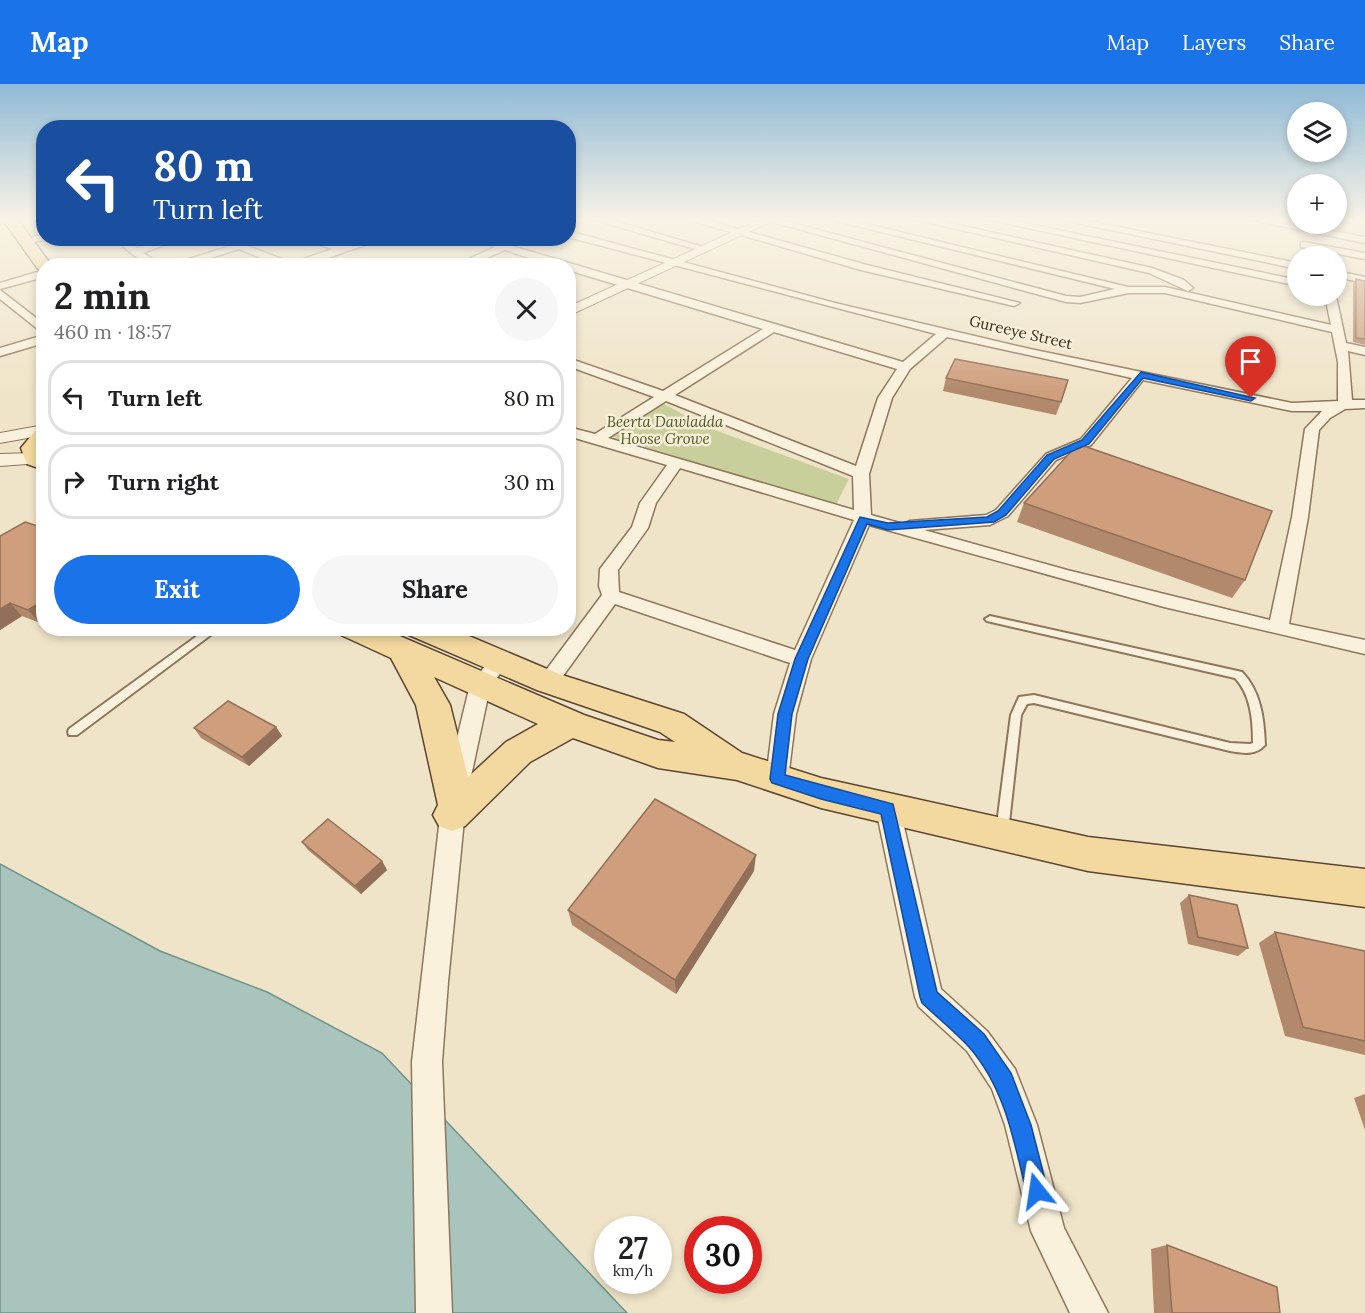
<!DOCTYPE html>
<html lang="en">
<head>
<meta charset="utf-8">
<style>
	:root { --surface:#fff; --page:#f6f6f6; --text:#202124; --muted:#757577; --line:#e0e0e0; --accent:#1a73e8 }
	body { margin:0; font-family:Lora,serif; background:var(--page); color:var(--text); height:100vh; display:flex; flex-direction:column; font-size:22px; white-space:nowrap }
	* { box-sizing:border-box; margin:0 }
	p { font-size:20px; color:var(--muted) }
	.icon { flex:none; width:33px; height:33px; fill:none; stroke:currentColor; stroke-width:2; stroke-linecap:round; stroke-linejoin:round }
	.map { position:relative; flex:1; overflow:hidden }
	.drawer { position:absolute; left:36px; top:174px; width:540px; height:378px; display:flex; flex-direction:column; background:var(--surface); border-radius:24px; box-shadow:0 3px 9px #0003 }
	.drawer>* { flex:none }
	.banner { position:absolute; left:36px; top:36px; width:540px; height:126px; border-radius:24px; box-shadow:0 3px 9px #0003; background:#1a4fa0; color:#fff; overflow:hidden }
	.buttons { position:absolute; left:1287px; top:18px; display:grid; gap:12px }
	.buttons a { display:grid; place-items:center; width:60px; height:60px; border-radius:50%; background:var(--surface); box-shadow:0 3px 9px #0003; font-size:30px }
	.speed { position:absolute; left:594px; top:1132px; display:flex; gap:12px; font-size:30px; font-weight:700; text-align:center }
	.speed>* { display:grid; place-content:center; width:78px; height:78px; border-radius:50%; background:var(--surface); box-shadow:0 3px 9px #0003; line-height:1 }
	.speed small { font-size:15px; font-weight:400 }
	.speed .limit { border:9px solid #d22; background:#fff; color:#111 }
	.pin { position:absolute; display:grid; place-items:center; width:51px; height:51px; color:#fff; margin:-62px -26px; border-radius:50% 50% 50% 0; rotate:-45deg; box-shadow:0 0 6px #0007 }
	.pin .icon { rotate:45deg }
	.me { position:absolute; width:66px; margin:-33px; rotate:345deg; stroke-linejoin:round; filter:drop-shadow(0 0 4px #0008) }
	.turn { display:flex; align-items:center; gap:21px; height:126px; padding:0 18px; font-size:27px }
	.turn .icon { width:78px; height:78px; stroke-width:2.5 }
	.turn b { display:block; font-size:42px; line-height:51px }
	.round { display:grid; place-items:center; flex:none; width:63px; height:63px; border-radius:32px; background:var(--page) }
	.head { display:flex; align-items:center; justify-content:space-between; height:102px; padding:0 18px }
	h1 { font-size:36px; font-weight:700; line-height:45px }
	.action { display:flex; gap:12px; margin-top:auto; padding:12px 18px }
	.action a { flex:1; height:69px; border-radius:36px; background:var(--accent); color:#fff; font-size:24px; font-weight:700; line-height:69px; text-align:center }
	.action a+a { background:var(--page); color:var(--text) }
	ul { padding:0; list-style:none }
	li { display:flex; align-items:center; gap:18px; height:75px; margin:0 12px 9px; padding:0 6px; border:3px solid var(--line); border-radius:24px }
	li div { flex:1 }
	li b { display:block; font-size:22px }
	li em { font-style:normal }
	header { display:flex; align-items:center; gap:36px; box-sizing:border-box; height:84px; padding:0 30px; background:var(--accent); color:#fff }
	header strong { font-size:28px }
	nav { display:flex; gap:33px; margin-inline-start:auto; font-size:21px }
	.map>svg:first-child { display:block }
	.green { fill:#c9cf9b }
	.water { fill:#a9c4bc; stroke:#6f938a; stroke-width:1.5 }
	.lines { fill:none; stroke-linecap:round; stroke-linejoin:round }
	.service-casing { stroke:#8d765c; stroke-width:4 }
	.minor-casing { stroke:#8d765c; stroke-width:3 }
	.tertiary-casing { stroke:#8d765c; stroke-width:2 }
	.primary-casing { stroke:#5b4430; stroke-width:3 }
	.service { fill:#faf1dc; fill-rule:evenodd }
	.minor { fill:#faf1dc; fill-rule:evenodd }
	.tertiary { fill:#faf1dc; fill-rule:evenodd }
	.primary { fill:#f3d9a0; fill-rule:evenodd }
	.wall { fill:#b2896c }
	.shaded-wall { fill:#916f58 }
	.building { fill:#cf9f7d; stroke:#916f58; stroke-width:1.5 }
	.route { fill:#1a73e8; stroke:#114b97; stroke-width:1.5 }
	.labels { text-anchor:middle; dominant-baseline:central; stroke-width:5; stroke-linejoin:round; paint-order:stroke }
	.far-street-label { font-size:15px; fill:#3d2e20; stroke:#f7eed8 }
	.far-park-label { font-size:15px; font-style:italic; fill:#4d5a26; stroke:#f7eed8 }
</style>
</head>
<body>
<header>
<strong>Map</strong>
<nav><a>Map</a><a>Layers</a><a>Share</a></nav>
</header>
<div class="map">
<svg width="1365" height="1229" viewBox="0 0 1365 1229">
	<rect width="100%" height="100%" fill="#f0e4c8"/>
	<path class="green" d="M664 320 704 342 849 395 836 421 606 351Z"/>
	<path class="water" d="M0 780 160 867 267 908 382 969 627 1229H0Z"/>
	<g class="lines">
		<g class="service-casing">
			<path id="service" d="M990 532 1242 588C1261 608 1264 635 1265 661 1255 672 1243 669 1230 667L1034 619 1027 620 1021 631 1008 748 1006 752 1002 753 998 752 996 748 1011 631 1019 613 1034 611 1230 659 1250 660 1253 659C1253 636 1251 611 1235 594L987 537 985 535Z
				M208 544H220L77 651H69L68 648 69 645Z"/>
		</g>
		<g class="minor-casing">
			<path id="minor" d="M595 136H611L710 165 705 168Z
				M690 136H706L867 181 1020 219 1014 222 861 186Z
				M765 136H781L1066 212 1080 213 1115 205 832 136H850L1128 203H1165L1331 241 1325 212H1336L1346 259 1365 263V271L1348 267 1352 316H1365V324L1345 325 1330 334 1319 346 1308 433 1289 540 1365 556V570L1164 523 869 441 811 575 796 630 788 695 785 702 777 704 769 702 766 695 774 630 790 579 615 520 555 603 548 606 541 603 538 598 541 593 602 511 599 502 600 485 632 443 640 419 667 381 568 352V343L595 350 654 313 568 282V274L663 307 763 245 568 186V182H553L505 166 468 182H453L495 163 473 154 511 159 512 162 903 278 936 250 568 153V147L835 219 1030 265 1292 319 1338 317V278L1332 248 1165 209H1129L1080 219 1066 218ZM774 248 897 285 878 314 856 382 675 311ZM947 253 1132 294 1081 355 1046 370 996 426 986 431 910 437 903 440 871 431 869 390 892 314 910 285ZM1143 296 1292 327H1322L1305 345 1292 433 1270 536 1067 486 924 446 990 441 1008 432 1056 376 1091 361ZM666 317 853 392 854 426 608 354ZM680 384 854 436 795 566 619 508 618 486 648 444 656 419Z
				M917 136H936L1152 184 1184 196 1193 204 1188 207 1149 189Z
				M990 136H1010L1298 196V202Z
				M1063 136H1083L1298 179V185Z
				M1252 136H1274L1365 153V159Z
				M44 150V154L47 155 26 160 21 157Z
				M115 154H126L137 164 166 154H182L143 169 164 182C144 182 129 169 115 154Z
				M246 154H259L248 162 292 179 332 165 300 154H317L342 162 365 154H411L368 160 305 182H280L239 165 185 182H167L230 162 229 157 239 158Z
				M1304 158 1365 169V175L1301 163V159Z
				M44 186V193L0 205V199Z
				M1336 187 1365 193V199L1336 193Z
				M0 206 44 240V250L0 215Z
				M44 251V259L0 272V264Z
				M499 571 506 573 509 578 490 603 466 716 448 898 442 978 452 1229H416L412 978 442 716 470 601 492 573Z
				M888 715 896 718 900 725 941 905 987 947 1015 985 1037 1041 1064 1144 1108 1229H1070L1031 1147 1005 1041 992 1005 967 967 919 923 915 913 876 725 880 718Z"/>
		</g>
		<g class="tertiary-casing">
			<path id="tertiary" d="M759 136H774L568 232V223Z
				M44 341V351L0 359V349Z
				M35 369 44 374 41 379 0 382V370Z"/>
		</g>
		<g class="primary-casing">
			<path id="primary" d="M3 136H18L52 182H44V187L38 185Z
				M44 344V386L27 380 21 364 36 346Z
				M337 544H381L584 631 658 656 675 658 660 648 537 606 409 551 405 544H450L559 590 684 630 742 669 821 694 1088 753 1365 785V823L1088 787 821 724 737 696 658 684 573 654 530 678 465 742 452 747 439 742 433 731 438 721 416 621 391 574 341 551ZM434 593 538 640 506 658 468 693 450 621Z"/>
		</g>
		<use href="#service" class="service"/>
		<use href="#minor" class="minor"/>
		<use href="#tertiary" class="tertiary"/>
		<use href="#primary" class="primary"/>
	</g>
	<path class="wall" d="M1356 195 1365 197V261L1353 258V200Z
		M946 294 1061 318 1056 331 943 307Z
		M1024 419 1245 496 1232 514 1017 438Z
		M44 444V537L40 539 22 532 0 546V452Z
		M276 643 282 652 249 682 201 654 194 644Z
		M302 758 382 777 387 786 361 810 308 766Z
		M754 787 676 910 572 841 568 826Z
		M1189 811 1248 864 1238 872 1188 860 1180 819Z
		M1275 848 1365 867V971L1285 952 1259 859Z
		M1365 1010V1046L1354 1014Z
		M1167 1161 1280 1229H1154L1151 1165Z"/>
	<path class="shaded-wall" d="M44 516V537L40 539 28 526Z
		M10 519 22 532 0 546V525Z
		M276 643 282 652 249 682 242 673Z
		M756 771 754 787 676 910 675 896Z
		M382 777 387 786 361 810 355 802Z"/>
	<path class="building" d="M1356 195 1365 197V255L1356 254Z
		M955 275 1068 296 1061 318 946 294Z
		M1078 360 1272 427 1245 496 1024 419Z
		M25 438 44 444V516L28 526 10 519 0 525V452Z
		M228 617 276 643 242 673 194 644Z
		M655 715 756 771 675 896 568 826Z
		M328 735 382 777 355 802 302 758Z
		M1189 811 1237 821 1248 864 1198 853Z
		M1275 848 1365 867V957L1303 943Z
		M1167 1161 1277 1203 1280 1229H1172Z"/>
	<linearGradient id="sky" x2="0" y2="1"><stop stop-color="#8fbad6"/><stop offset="0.44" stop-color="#f8f3e6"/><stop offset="1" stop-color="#f8f3e6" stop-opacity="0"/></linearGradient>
	<rect width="1365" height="308" fill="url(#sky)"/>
	<path class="route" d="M1141 288 1255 314 1251 317 1143 294 1089 360 1054 375 1006 431 994 438 888 446 867 440 808 575 792 630 785 691 893 720 937 908 984 950 1011 989 1031 1041 1048 1107 1044 1115 1037 1118 1029 1115 1026 1107C1014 1057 1005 1004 969 963 955 948 938 934 922 919L920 913 881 730 821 715 772 699 770 695 778 630 795 575 860 433 888 439 987 433 998 427 1047 371 1082 356Z"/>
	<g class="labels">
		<g class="far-street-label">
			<text transform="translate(1021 248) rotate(13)">Gureeye Street</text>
		</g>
		<g class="far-park-label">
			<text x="665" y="337">Beerta Dawladda<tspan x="665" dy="17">Hoose Growe</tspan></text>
		</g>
	</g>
</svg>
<div class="buttons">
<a><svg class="icon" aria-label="layers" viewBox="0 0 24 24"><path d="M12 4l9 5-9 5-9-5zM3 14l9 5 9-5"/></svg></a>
<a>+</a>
<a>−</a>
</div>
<div class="speed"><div>27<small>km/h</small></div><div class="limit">30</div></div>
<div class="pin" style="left:1251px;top:314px;background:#d93025"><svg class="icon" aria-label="arrive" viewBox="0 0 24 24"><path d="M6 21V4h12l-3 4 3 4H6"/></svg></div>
<svg class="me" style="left:1037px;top:1107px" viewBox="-20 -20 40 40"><path d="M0-17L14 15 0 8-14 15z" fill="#1a73e8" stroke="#fff" stroke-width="4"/></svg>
<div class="banner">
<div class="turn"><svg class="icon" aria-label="left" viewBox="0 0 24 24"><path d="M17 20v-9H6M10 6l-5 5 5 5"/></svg><div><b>80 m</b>Turn left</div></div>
</div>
<section class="drawer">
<div class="head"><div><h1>2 min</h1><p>460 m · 18:57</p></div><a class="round"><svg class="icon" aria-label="close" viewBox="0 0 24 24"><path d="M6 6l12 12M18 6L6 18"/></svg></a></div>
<ul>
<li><svg class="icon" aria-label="left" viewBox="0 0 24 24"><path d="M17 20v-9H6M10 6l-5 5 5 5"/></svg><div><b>Turn left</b></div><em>80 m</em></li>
<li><svg class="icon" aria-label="right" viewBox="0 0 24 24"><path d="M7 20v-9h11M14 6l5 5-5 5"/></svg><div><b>Turn right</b></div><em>30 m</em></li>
</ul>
<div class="action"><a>Exit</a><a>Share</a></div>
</section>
</div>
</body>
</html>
